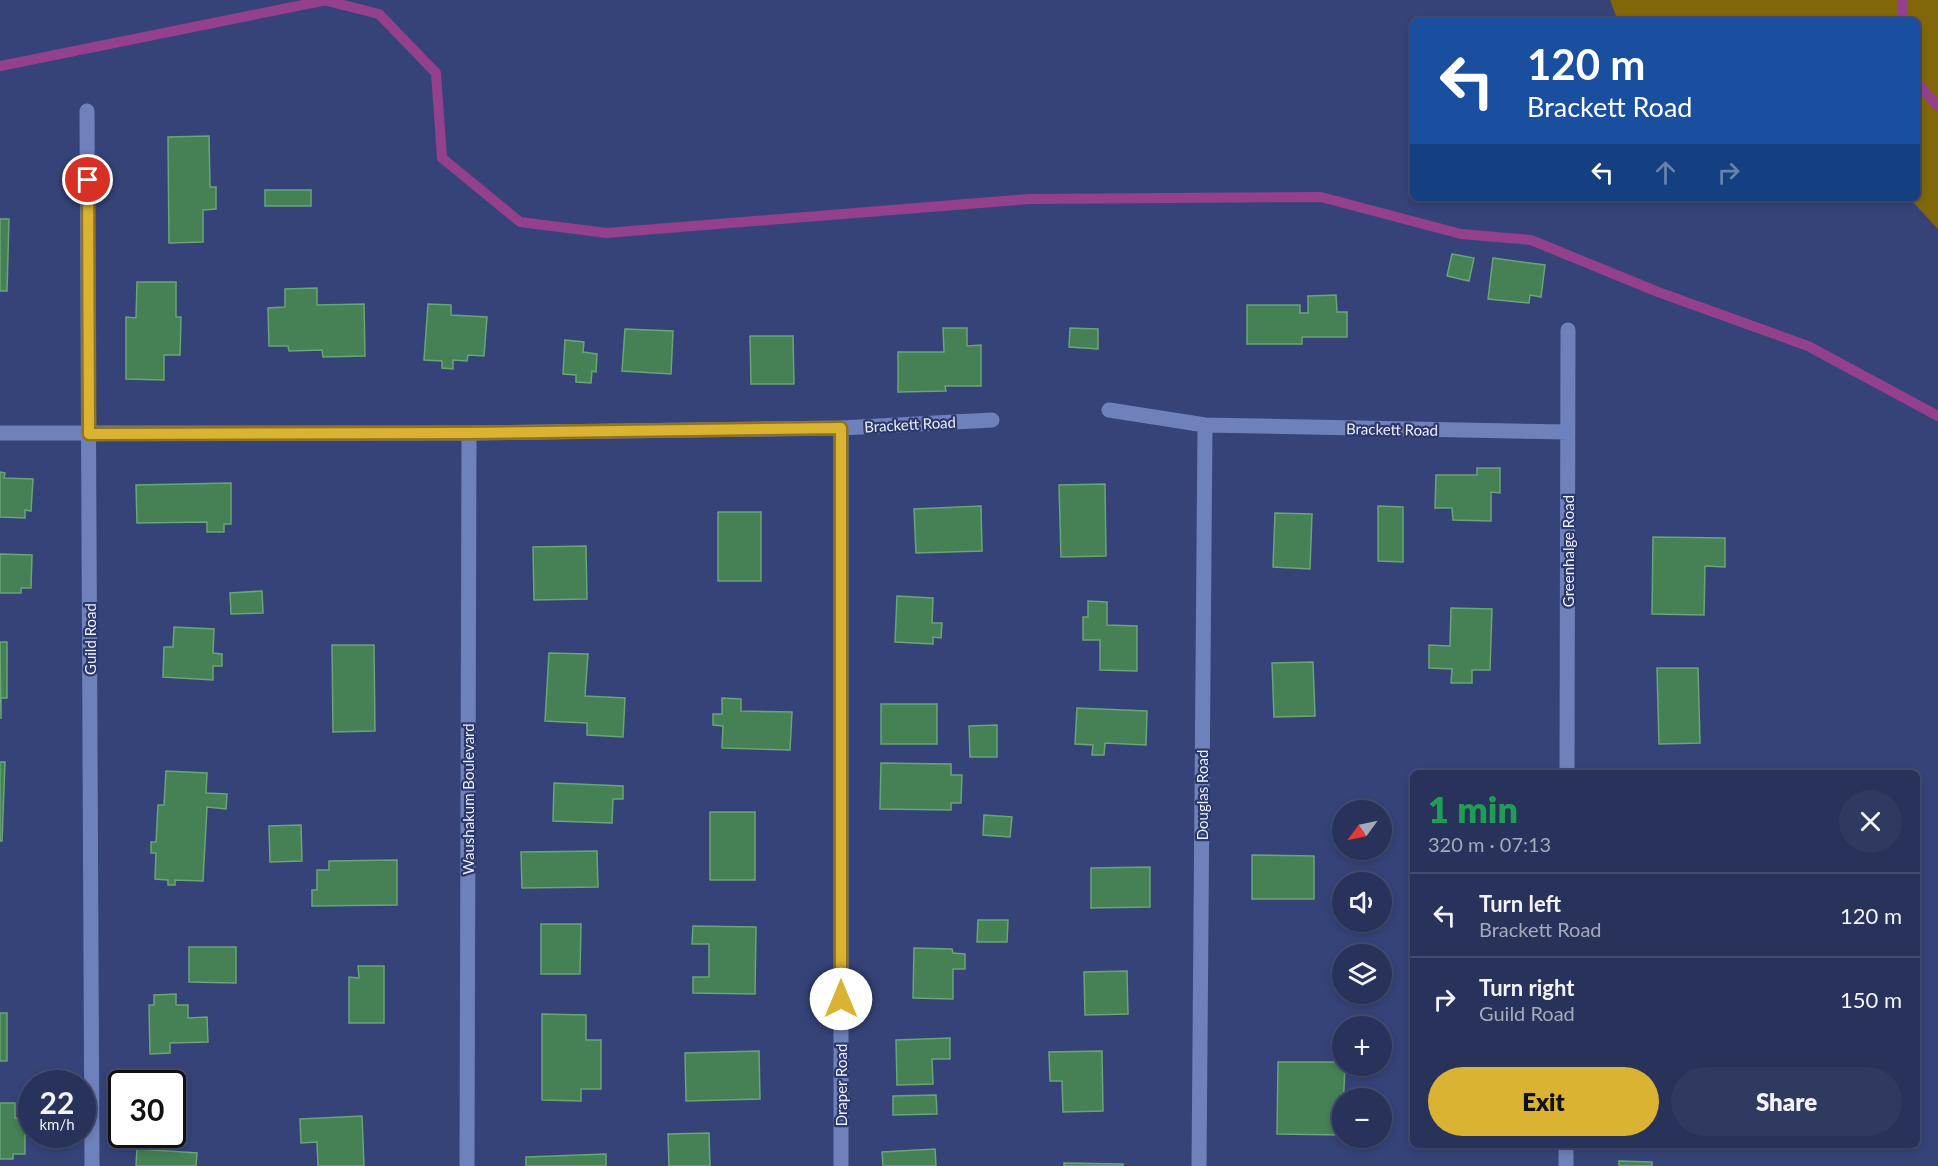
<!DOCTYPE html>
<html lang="en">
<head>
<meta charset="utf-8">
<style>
	:root { --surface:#28325a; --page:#303a60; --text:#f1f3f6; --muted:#a5aabb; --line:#444d70; --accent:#dab333 }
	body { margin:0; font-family:Lato,sans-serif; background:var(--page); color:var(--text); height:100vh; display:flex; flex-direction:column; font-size:22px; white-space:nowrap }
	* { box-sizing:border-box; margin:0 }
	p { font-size:20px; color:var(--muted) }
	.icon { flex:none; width:33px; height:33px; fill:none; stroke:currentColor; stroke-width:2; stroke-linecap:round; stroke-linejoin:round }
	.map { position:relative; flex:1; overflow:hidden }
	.panel { position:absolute; left:1410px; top:770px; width:510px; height:378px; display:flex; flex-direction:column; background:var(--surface); border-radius:9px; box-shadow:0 3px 9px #0003,0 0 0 2px var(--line) }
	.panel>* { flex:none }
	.hud { position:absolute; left:1410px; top:18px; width:510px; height:183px; border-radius:9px; box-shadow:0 3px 9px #0003,0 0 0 2px var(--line); background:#1a4fa0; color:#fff; overflow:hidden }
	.needle { width:39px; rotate:237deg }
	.tools { position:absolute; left:1332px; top:800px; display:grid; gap:12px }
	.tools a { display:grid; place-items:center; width:60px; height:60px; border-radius:50%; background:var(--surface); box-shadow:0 3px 9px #0003,0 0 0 2px var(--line); font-size:30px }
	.speed { position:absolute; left:18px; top:1070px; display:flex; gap:12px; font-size:30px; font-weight:700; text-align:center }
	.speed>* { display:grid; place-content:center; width:78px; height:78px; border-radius:50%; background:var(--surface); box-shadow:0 3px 9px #0003,0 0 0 2px var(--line); line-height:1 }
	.speed small { font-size:15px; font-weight:400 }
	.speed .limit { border:3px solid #111; border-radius:9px; background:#fff; color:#111 }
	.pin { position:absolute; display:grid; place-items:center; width:51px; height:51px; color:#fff; margin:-26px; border:3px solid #fff; border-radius:50%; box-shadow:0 2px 6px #0007 }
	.me { position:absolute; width:66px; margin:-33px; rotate:0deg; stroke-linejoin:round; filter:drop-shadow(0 0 4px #0008) }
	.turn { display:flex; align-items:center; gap:21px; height:126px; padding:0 18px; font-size:27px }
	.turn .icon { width:78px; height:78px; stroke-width:2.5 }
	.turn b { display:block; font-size:42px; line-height:51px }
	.lanes { display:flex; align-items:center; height:57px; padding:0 18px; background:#0003; justify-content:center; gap:30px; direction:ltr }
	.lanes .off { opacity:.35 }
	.round { display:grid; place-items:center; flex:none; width:63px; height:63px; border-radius:32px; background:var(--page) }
	.head { display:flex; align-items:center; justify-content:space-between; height:102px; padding:0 18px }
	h1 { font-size:36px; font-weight:800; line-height:45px; color:#1e9e55 }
	.cta { display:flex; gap:12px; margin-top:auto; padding:12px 18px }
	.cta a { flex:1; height:69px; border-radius:36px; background:var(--accent); color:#111; font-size:24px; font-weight:800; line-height:69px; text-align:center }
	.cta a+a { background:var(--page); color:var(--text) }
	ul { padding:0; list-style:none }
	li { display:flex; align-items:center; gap:18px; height:84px; padding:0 18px; border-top:2px solid var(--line) }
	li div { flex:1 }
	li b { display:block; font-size:22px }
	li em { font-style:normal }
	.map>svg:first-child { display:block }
	.green { fill:#81670a }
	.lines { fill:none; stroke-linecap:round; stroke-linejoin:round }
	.stream { stroke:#94408d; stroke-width:10 }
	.building { fill:#468055; stroke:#6aa477; stroke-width:1.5 }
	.street { stroke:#6f81bb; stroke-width:15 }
	.route-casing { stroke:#8e7421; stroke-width:15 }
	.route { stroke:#dab333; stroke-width:10 }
	.labels { text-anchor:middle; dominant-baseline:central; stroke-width:4.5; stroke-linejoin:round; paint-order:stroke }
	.street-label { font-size:15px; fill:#ebf0fd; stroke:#2b386c }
</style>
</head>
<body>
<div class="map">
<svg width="1938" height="1166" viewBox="0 0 1938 1166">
	<rect width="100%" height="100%" fill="#354378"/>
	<path class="green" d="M1610 0H1938V229L1909 198H1917V21H1618Z"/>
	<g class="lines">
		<path class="stream" d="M1903 0V21
			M327 1 379 14 436 73 442 158 520 222 606 233 1029 199 1321 197 1461 234 1531 240 1658 292 1808 346 1938 416
			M0 66 327 0
			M1917 83 1938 106"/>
	</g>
	<path class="building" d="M209 136 210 187H216V209L203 210V242L169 243 168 137Z
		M265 190H311V206H265Z
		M0 219H9L7 291H0Z
		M1452 254 1474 258 1469 281 1447 276Z
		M1493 258 1545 265 1541 297 1530 295 1529 303 1488 299Z
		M137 282H176V317H181L180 355H164V380L126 379V317L136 318Z
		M317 288V305L364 304 365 356 323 357 322 350 289 351 288 346H269L268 308 285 307V289Z
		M1336 295 1337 312H1347V337H1302V344H1247V305H1300V313H1308V296Z
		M428 304 451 305V315L487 317 484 356 468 355 467 361 453 360V369L442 368V361L424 360Z
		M943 328H967V346L981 345V386H945L946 391 898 392V352H944Z
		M1070 328 1098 329V349L1069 347Z
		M625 329 673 331 671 374 622 371Z
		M750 336H793L794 384H751Z
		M565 340 584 342 583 352 597 354 596 372 592 371 591 383 576 382V375L563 374Z
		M1477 468H1500V493L1491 492V521L1453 520 1452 508H1435L1436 475H1477Z
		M0 472 5 473 4 478 33 479 31 511 25 510V518L0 517Z
		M231 483V524H224V532H207V522L137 523 136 485Z
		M1105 484 1106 556 1061 557 1059 485Z
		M981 506 982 551 916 553 914 509Z
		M1378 506 1403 507V562L1378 561Z
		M718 512H761V581H718Z
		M1275 513 1312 514 1310 569 1273 567Z
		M1653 537 1725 538V567L1705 566 1704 615 1652 614Z
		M586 546 587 599 534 600 533 547Z
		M0 554 32 555 31 588H21V593H0Z
		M262 591 263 613 231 614 230 593Z
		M897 596 933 598 932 623H942L941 638 933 637V644L895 642Z
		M1088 601 1107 602V625L1137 626V671L1100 670V640H1083V617H1088Z
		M1451 608 1492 609 1490 670H1472V683H1451L1452 669 1429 668V645L1450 646Z
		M174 627 214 629 213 653 222 654V666H213V680L163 677 164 647H173Z
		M0 642H7V698H1V719Z
		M332 645H374L375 731 333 732Z
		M549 653 588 654 585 696 625 698 623 737 587 735V723L545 721Z
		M1313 662 1315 716 1274 717 1272 663Z
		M1657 668H1698L1700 743 1659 744Z
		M722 698 741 699V711L792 712 790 750 722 748 723 726 713 725V714H722Z
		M881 704H937V744H881Z
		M1077 708 1147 711 1146 745 1105 743 1104 755H1092L1093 745 1075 744Z
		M997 725V757H970L969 726Z
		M0 762H5L2 841H0Z
		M881 763 951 764V775H962L961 803H951V810L880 809Z
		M166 771 207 773 206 793 227 794 226 809 207 807 203 881 175 880V885H168V880L155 879 156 853H151V842H156L158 805H164Z
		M554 783 623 786V799H613L612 823 553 821Z
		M710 812H755V880H710Z
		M984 815 1012 817 1010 837 983 835Z
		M301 825 302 861 270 862 269 826Z
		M597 851 598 887 522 888 521 852Z
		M1252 855 1314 856V899H1252Z
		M397 860V905L312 906V890H317V870H329V861Z
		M1150 867V907L1091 908V868Z
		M978 920H1008L1007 942H977Z
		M541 924H581L580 974H541Z
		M693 926 756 927 755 994 693 993V977H709V944H692Z
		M189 947H236V983L189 982Z
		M914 948 952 949 953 953 965 954V969H953V999L913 998Z
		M358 966H384V1023H349V977L359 978Z
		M1127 971 1128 1014 1085 1015 1084 972Z
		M176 994V1005H188V1018L207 1017 208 1042 170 1043V1053L150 1054 149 1005H154V995Z
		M0 1013H7V1061H0Z
		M542 1014 586 1015V1040H601V1089H581V1101L542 1100Z
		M950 1038V1059H932L933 1084 897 1085 896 1040Z
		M759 1051 760 1099 686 1101 685 1053Z
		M1102 1051 1103 1111 1063 1112 1062 1081H1050L1049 1052Z
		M1278 1062H1342V1065H1345L1342 1135 1277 1134Z
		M936 1095 937 1114 893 1115V1096Z
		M0 1103H15V1118H25V1154H13V1159H0Z
		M362 1116 364 1166H318L317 1142 301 1143 300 1119Z
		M709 1133 710 1166H669L668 1134Z
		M137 1149 197 1153 196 1166H136Z
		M935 1149 936 1166H883L882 1152Z
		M606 1154V1166H526V1157Z
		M1619 1161 1652 1162V1166H1619Z
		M1064 1163 1123 1164V1166H1064Z"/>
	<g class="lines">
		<path class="street" d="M87 111 92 1166
			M1109 410 1205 425 1568 432
			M841 428V1166
			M0 433H469L841 428 992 420
			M1567 772 1568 330
			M467 1166 469 433
			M1199 1166 1205 425
			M1566 1166V1144"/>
	</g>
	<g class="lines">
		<g class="route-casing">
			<path id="route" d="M88 180 89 434 469 433 841 428V999"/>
		</g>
		<use href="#route" class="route"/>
	</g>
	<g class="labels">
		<g class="street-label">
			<text transform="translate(910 424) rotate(-3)">Brackett Road</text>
			<text transform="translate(1392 429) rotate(1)">Brackett Road</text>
			<text transform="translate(1568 551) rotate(-90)">Greenhalge Road</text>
			<text transform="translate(90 639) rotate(-90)">Guild Road</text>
			<text transform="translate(1202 795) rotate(-90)">Douglas Road</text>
			<text transform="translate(468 799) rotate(-90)">Waushakum Boulevard</text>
			<text transform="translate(841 1085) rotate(-90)">Draper Road</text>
		</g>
	</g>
</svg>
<div class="tools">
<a><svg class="needle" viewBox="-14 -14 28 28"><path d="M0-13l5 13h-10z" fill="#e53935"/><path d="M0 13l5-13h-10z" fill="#a5aabb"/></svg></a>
<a><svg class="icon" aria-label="sound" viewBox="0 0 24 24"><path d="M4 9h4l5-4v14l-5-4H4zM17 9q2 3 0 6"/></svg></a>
<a><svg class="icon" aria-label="layers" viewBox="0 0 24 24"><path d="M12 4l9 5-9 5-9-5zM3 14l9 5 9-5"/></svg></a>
<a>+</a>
<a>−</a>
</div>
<div class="speed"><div>22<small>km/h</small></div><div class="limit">30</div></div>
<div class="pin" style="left:88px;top:180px;background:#d93025"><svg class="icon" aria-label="arrive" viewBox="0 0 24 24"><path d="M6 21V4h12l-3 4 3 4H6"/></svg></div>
<svg class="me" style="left:841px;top:999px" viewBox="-20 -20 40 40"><circle r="19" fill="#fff"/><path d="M0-13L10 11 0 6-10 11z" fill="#dab333"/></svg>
<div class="hud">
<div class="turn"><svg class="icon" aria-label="left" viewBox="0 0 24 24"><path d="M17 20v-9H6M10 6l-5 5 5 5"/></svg><div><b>120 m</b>Brackett Road</div></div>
<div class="lanes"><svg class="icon" aria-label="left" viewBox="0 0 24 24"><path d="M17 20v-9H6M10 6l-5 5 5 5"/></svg><svg class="icon off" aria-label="ahead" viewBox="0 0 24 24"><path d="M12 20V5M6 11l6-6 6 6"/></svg><svg class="icon off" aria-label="right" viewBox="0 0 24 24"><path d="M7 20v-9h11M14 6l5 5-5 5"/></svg></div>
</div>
<section class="panel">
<div class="head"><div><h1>1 min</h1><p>320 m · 07:13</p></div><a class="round"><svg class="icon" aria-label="close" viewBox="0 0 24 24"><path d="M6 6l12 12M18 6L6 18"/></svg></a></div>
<ul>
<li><svg class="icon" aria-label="left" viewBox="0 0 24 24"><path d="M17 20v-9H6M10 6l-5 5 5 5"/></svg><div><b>Turn left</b><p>Brackett Road</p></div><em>120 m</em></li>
<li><svg class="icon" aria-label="right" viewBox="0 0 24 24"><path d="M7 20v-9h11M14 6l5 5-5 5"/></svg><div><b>Turn right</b><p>Guild Road</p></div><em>150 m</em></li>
</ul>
<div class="cta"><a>Exit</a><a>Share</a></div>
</section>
</div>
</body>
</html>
